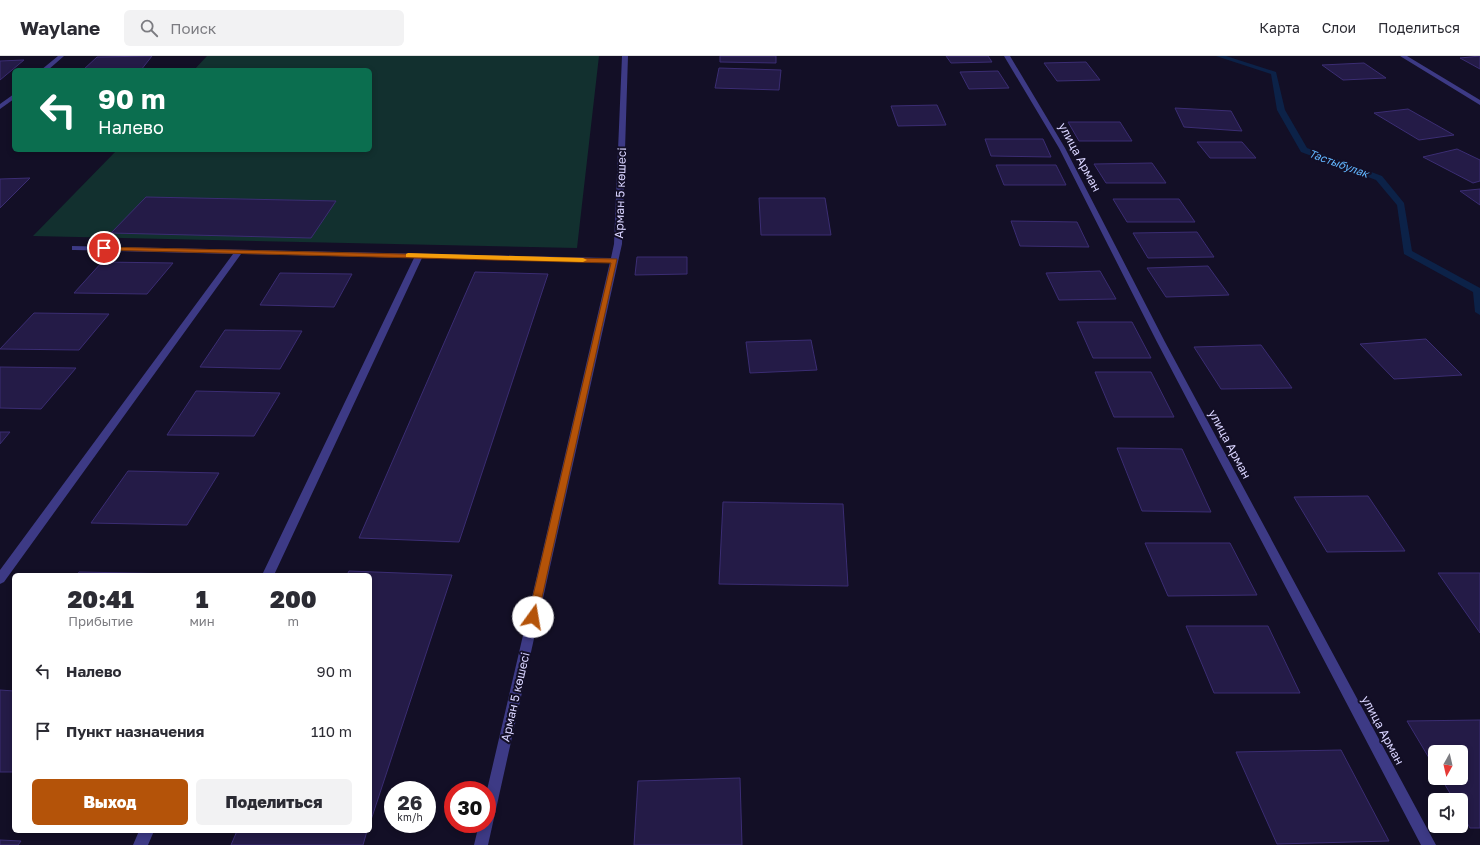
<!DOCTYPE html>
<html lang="ru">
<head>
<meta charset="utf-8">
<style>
	:root { --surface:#fff; --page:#f2f2f3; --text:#2b2b33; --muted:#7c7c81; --line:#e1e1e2; --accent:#b45309 }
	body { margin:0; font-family:"Golos Text",sans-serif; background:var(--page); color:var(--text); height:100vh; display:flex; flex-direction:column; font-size:15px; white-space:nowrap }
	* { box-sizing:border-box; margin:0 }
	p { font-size:13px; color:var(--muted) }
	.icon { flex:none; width:22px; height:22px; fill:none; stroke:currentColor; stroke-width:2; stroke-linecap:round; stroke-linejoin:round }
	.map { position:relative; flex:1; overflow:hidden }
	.drawer { position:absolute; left:12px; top:517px; width:360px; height:260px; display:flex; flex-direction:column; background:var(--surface); border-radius:6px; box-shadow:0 2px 6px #0003 }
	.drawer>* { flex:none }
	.top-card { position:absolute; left:12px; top:12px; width:360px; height:84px; border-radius:6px; box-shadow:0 2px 6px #0003; background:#0b6e4f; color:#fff; overflow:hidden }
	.needle { width:26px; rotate:188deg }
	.tools { position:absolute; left:1428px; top:689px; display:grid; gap:8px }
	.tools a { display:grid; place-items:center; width:40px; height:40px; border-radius:6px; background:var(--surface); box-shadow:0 2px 6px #0003; font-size:20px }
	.speed { position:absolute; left:384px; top:725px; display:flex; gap:8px; font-size:20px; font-weight:700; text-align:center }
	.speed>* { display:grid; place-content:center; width:52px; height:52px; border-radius:50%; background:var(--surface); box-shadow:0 2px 6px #0003; line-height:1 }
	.speed small { font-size:10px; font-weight:400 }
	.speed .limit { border:6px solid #d22; background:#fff; color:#111 }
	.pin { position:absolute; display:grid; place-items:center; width:34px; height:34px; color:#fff; margin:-17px; border:2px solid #fff; border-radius:50%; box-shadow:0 1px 4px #0007 }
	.me { position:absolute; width:44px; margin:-22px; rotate:13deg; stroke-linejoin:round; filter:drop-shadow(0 0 3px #0008) }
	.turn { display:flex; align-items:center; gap:14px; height:84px; padding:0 20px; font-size:18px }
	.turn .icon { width:52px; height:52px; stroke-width:2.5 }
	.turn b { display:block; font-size:28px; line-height:34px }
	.eta { display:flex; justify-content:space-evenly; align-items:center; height:68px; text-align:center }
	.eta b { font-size:24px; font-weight:800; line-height:28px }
	.button { display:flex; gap:8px; margin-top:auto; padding:8px 20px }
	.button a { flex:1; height:46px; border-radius:6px; background:var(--accent); color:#fff; font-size:16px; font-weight:800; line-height:46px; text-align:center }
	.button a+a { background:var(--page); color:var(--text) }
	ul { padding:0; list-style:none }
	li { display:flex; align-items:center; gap:12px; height:60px; padding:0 20px }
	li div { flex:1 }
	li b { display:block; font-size:15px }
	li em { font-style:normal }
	header { display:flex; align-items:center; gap:24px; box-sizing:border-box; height:56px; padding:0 20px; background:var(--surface); border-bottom:1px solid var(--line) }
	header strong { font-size:19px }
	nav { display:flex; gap:22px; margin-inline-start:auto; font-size:14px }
	.search { width:280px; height:36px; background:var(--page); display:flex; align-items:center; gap:10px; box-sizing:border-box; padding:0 14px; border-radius:6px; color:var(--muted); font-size:15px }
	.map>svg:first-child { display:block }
	.green { fill:#12302f }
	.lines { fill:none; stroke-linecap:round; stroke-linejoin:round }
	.stream { fill:#0c2248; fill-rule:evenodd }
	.building { fill:#241b47; stroke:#3b2d73 }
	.minor { fill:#3d3a85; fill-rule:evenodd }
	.route { fill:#b45309; stroke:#753606 }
	.slow { fill:#f59e0b }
	.labels { text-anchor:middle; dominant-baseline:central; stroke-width:4; stroke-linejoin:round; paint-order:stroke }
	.far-water-label { font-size:11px; font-style:italic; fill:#62b6ff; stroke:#130f26 }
	.street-label { font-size:12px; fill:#d9d4ff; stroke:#130f26 }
</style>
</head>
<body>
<header>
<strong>Waylane</strong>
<div class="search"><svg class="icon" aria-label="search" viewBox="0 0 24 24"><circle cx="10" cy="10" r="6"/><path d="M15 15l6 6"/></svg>Поиск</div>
<nav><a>Карта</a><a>Слои</a><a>Поделиться</a></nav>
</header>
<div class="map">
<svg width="1480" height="789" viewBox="0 0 1480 789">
	<rect width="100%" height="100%" fill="#130f26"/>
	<path class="green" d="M207 0H599L577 192 33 180 117 94H370V14H194Z"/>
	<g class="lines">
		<path class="stream" d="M1216 0H1226L1276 16 1285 54 1307 92 1382 120 1404 147 1412 195 1480 232V259L1475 256 1473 236 1404 198 1397 149 1376 124 1301 96 1277 54 1271 18Z"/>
	</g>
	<path class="building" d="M152 0 141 14H83L97 1Z
		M720 0H776V7L720 6Z
		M946 0H988L992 6 951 7Z
		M1480 0V13L1460 2Z
		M24 4 0 24V5Z
		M1086 6 1100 24 1057 25 1044 7Z
		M1364 7 1386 22 1343 24 1322 9Z
		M719 12 781 14 779 34 715 32Z
		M998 15 1009 32 969 33 960 16Z
		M937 49 946 69 898 70 891 50Z
		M1175 52 1231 55 1242 75 1184 71Z
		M1408 53 1454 79 1419 84 1374 57Z
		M1068 66H1120L1132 85H1079Z
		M985 83H1043L1051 101 991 100Z
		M1197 86H1242L1256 102H1210Z
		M1457 93 1480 104V125L1473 127 1423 101Z
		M1152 107 1166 127H1106L1094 108Z
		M996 109H1056L1066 129H1004Z
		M30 122 0 152V123Z
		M1480 133V149L1460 135Z
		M146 141 336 145 311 182 111 177Z
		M759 142H825L831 179H761Z
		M1113 143H1179L1195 166H1127Z
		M1011 165 1077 166 1089 191 1020 190Z
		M1197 176 1214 201 1148 202 1133 177Z
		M637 201H687V218L635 219Z
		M102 206 173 207 147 238 74 237Z
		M1208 210 1229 239 1166 241 1147 212Z
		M1100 215 1116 243 1059 244 1046 217Z
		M475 216 548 218 459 486 359 482Z
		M280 217 352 218 334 251 260 249Z
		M34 257 109 258 79 294 0 293Z
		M1077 266H1132L1151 302H1093Z
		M225 274 302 275 280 313 200 311Z
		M1426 283 1462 319 1394 323 1360 288Z
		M811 284 817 314 750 317 746 286Z
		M1261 289 1292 332 1221 333 1194 291Z
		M0 311 76 312 41 353 0 352Z
		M1095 316H1151L1174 361H1114Z
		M196 335 280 337 254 380 167 379Z
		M0 376H10L0 388Z
		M1117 392 1182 393 1211 456 1142 455Z
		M128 415 219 417 187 469 91 467Z
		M1368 440 1405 495 1327 496 1294 441Z
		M723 446 843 448 848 530 719 528Z
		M1145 487H1230L1257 539 1168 540Z
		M349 515 452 519 370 767V519H347Z
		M79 516 179 518 77 519Z
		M1438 517H1480V577Z
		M1186 570H1268L1300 637H1214Z
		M0 634 14 635V716H0Z
		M1480 664V772H1470L1461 756V744H1454L1441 722H1461V696H1435V712L1407 665Z
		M1341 694 1389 785 1277 788 1236 696Z
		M740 722 742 789H634L638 725Z
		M237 775H367L363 789H231Z
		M0 784 21 785 18 789H0Z"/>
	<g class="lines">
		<path class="minor" d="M58 0H64L48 14H41Z
			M622 0H628L622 188 488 789H474L479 768H487V734L610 206 422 202 274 519H262L414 202 241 198 4 526 0 528V514L233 198 75 194H72V190L611 202 614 188Z
			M1004 0H1010L1065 92 1165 286 1436 789H1421L1157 286 1059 92Z
			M1400 0H1407L1480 44V49Z
			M14 38V43L0 53V48Z
			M139 775H154L148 789H133Z"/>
	</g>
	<path class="route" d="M102 191 617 203 537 564H529L528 561 611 207 104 194 101 192Z"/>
	<path class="slow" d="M408 197 583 202 587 204 583 206 406 201V198Z"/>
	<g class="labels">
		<g class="far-water-label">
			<text transform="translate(1339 107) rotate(20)">Тастыбулак</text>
		</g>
		<g class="street-label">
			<text transform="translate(1080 101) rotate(62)">улица Арман</text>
			<text transform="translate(620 137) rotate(-88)">Арман 5 көшесі</text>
			<text transform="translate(1230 388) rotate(62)">улица Арман</text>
			<text transform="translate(515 641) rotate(-77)">Арман 5 көшесі</text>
			<text transform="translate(1383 674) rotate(62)">улица Арман</text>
		</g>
	</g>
</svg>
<div class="tools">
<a><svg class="needle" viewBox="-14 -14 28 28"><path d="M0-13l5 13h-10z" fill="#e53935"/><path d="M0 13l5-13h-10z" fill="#7c7c81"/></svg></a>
<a><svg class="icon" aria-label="sound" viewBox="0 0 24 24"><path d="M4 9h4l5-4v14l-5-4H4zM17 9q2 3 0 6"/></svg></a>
</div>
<div class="speed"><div>26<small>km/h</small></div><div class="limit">30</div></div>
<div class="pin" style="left:104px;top:192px;background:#d93025"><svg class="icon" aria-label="arrive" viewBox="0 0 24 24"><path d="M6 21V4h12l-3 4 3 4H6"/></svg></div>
<svg class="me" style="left:533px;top:561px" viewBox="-20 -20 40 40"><circle r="19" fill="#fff"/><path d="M0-13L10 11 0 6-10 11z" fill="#b45309"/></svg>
<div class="top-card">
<div class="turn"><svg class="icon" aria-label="left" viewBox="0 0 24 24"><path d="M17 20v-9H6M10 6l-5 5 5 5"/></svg><div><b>90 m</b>Налево</div></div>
</div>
<section class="drawer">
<div class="eta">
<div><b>20:41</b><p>Прибытие</p></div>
<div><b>1</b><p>мин</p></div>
<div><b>200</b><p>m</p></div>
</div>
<ul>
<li><svg class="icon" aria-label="left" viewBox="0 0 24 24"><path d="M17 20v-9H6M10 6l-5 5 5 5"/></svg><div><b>Налево</b></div><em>90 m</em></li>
<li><svg class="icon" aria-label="arrive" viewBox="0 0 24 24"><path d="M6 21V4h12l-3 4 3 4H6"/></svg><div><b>Пункт назначения</b></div><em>110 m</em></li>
</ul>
<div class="button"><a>Выход</a><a>Поделиться</a></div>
</section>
</div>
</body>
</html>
